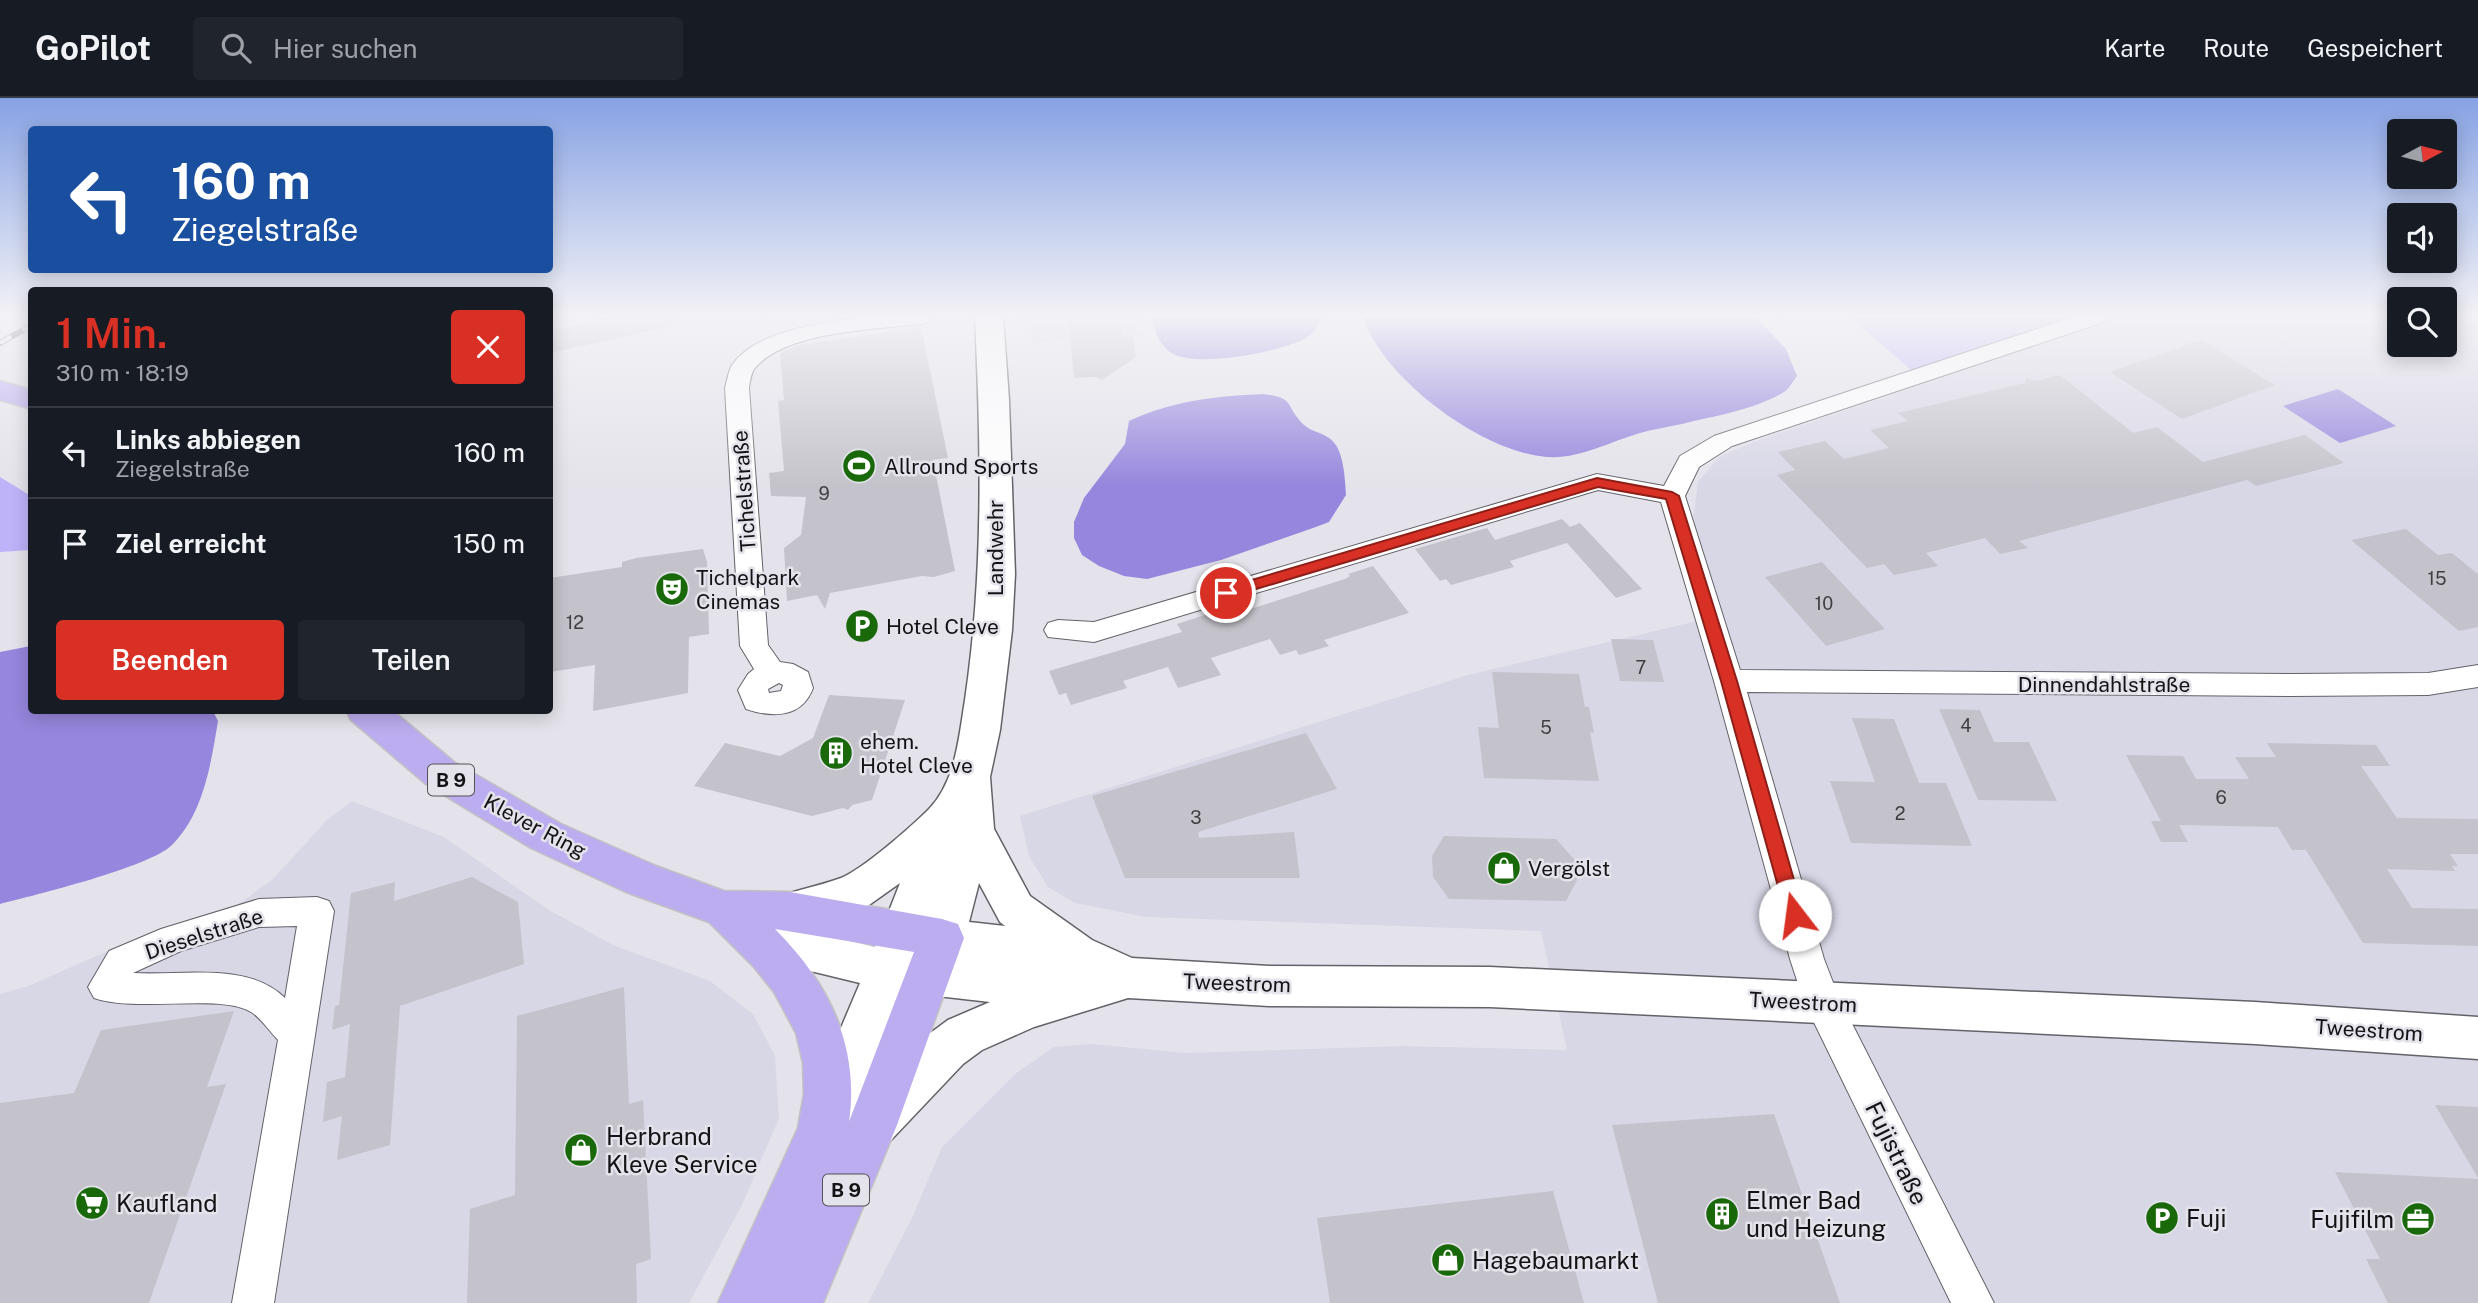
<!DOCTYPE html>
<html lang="de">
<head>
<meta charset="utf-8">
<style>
	:root { --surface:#171b24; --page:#20242c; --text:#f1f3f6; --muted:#9ea1a6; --line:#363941; --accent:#d93025 }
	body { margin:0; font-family:"Public Sans",sans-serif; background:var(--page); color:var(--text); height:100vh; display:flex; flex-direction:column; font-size:26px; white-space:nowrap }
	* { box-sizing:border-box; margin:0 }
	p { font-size:23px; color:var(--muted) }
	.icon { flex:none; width:38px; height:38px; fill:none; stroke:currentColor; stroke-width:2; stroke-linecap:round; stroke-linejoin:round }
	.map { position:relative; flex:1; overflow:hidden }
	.drawer { position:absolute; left:28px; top:189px; width:525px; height:427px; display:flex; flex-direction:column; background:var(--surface); border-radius:7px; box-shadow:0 4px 18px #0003 }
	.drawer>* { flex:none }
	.guide { position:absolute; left:28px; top:28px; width:525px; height:147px; border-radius:7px; box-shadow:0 4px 18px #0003; background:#1a4fa0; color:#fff; overflow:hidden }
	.needle { width:46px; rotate:83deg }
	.fabs { position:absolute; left:2387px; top:21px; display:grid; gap:14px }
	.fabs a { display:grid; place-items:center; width:70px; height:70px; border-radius:7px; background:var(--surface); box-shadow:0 4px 18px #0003; font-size:35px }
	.pin { position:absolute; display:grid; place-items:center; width:60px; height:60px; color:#fff; margin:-30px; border:4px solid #fff; border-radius:50%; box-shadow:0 2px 7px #0007 }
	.me { position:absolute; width:77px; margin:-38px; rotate:345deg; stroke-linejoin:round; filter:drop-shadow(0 0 5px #0008) }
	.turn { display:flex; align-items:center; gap:24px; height:147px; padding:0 28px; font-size:32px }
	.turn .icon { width:91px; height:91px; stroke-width:2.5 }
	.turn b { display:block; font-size:49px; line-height:60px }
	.round { display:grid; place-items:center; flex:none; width:74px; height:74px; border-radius:7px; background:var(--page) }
	.headline { display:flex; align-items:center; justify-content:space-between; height:119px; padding:0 28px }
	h1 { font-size:42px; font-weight:600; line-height:52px; color:var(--accent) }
	.cta { display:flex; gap:14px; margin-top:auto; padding:14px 28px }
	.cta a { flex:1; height:80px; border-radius:7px; background:var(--accent); color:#fff; font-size:28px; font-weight:600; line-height:80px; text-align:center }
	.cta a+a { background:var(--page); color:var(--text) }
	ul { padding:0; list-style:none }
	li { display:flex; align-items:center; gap:21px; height:91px; padding:0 28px; border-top:2px solid var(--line) }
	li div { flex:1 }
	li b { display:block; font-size:26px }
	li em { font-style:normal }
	header { display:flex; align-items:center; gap:42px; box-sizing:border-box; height:98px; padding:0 35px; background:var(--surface); border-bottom:2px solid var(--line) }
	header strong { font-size:33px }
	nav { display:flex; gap:38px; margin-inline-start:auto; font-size:24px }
	.search { width:490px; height:63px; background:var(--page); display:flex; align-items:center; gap:18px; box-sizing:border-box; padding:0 24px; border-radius:7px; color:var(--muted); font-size:26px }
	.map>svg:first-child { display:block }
	.built { fill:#d8d7e6 }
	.green { fill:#beb2f9 }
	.water { fill:#9686dd }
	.building { fill:#c4c3cb }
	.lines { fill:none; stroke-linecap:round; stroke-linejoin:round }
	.minor-casing { stroke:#636269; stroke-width:2 }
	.secondary-casing { stroke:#636269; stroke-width:3 }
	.primary-casing { stroke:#c2c2c2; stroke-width:3 }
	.minor { fill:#fff; fill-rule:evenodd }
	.secondary { fill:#fff; fill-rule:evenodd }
	.primary { fill:#bcadf0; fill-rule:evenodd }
	.rail-casing { stroke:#363639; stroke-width:6 }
	.rail { stroke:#e4e3eb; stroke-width:4.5; stroke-dasharray:13; stroke-linecap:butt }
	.route { fill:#d93025; stroke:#8d1f18; stroke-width:2 }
	.labels { text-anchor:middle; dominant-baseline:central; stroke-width:5; stroke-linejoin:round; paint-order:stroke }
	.number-label { font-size:18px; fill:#3f3f42 }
	.shield { fill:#e4e3eb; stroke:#525155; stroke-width:2 }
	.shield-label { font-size:19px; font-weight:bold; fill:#131315 }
	.poi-label { font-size:21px; fill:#131315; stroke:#e4e3eb; text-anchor:start }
	.street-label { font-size:21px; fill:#131315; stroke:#e4e3eb }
	.near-poi-label { font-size:24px; fill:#131315; stroke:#e4e3eb; text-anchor:start }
	.near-street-label { font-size:24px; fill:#131315; stroke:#e4e3eb }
</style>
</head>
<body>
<header>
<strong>GoPilot</strong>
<div class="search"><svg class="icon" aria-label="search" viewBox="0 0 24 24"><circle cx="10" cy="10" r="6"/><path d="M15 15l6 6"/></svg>Hier suchen</div>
<nav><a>Karte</a><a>Route</a><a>Gespeichert</a></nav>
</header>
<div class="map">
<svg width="2478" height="1205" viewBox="0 0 2478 1205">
	<rect width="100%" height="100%" fill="#e4e3eb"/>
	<path class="built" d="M1030 219H1136L1144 238 1031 245Z
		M2119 219H2399V247H2445V219H2478V1205H868L912 1120 942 1049 1015 976 1054 949 1092 946 1186 955 1402 948 1567 952 1541 833 1146 819 1075 805 1048 789 1029 758 1020 718 1468 577 1723 517 1693 423 1698 384 1719 359 1753 344Z
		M352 703 444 739 549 812 613 847 710 883 753 916 775 958 779 1020 742 1107 689 1205H0V896L28 888 163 829 236 808 273 781 327 722Z"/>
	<path class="green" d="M1850 219H2078L1911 272Z
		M0 379 31 398V452L0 454Z"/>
	<path class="water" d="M1152 219H1324C1318 229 1312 237 1302 242 1273 255 1208 267 1178 258 1161 252 1155 235 1152 219Z
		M1363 219H1756L1786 251 1797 278C1793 283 1789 291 1784 294 1755 312 1714 318 1682 326 1668 329 1654 331 1640 335 1609 344 1580 361 1547 359 1482 354 1383 281 1363 219Z
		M2338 291 2396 328 2340 345 2283 308Z
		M1263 296C1297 300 1284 308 1304 327 1312 334 1321 334 1329 340 1344 349 1345 381 1346 397L1329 424 1313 430 1221 462 1147 481 1124 478 1099 468 1082 457 1074 440V424L1084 400 1125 346 1129 323C1171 303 1217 298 1263 296Z
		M31 548 32 612 213 613 218 623C211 665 204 715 172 747 150 769 35 797 0 806V554Z"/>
	<path class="building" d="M609 219H672L673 228 550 255V233Z
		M1068 219H1119L1122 239 1133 238 1136 259 1102 282 1096 279 1074 280Z
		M921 229 948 360 933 362 955 473 934 479 922 478 830 495 825 511 817 497 787 503 784 450 801 437 806 399 771 398 769 375 784 373 778 303 784 302 780 255 799 247Z
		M2201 242 2275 287 2182 321 2110 274Z
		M2060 277 2133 335 2157 329 2203 364 2305 337 2344 365 2256 388 2247 382 2019 443 2028 450 2000 456 1985 440 1926 455 1938 468 1894 477 1884 466 1867 470 1777 377 1795 372 1778 354 1825 343 1844 361 1889 350 1870 332 1908 323 1898 315 2025 285 2026 280 2036 283Z
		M1562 421 1570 429 1580 425 1642 491 1616 500 1567 445 1510 463 1514 469 1451 487 1446 481 1440 483 1415 451 1487 430 1495 442Z
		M2406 431 2438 457 2452 455 2478 476V529L2459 533 2351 442Z
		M703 451 707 464 709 536 689 539 688 595 593 613 595 567 550 574V480L622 469V464L636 460Z
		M1822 464 1885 531 1826 548 1765 479Z
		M1373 468 1409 515 1324 542 1329 548 1299 557 1296 552 1280 557 1270 541 1211 560 1221 577 1178 590 1168 569 1123 583 1127 590 1071 607 1066 595 1059 597 1049 573 1182 534 1177 526 1208 516 1213 523 1345 481 1350 478 1348 476Z
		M1611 541 1653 542 1664 584 1620 583Z
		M1492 574 1579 576 1585 609H1589L1594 635 1590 634 1599 683 1484 680 1478 629 1499 630Z
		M829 597 905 602 872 702 852 707 848 712 843 710 812 718 694 688 725 645 780 658 813 640Z
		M1939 611 1980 612 1994 644H2029L2057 703 1978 702Z
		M1852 620 1894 621 1919 685H1946L1972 748 1851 745 1830 683 1875 684Z
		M1306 635 1337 691 1198 734 1199 740 1294 734 1300 780H1125L1092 698Z
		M2267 645 2376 647 2390 668H2361L2397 720 2478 721V756H2450L2458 768H2452L2455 773 2387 771 2412 810 2478 811V848L2363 845 2306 752H2292L2278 729 2179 727 2188 744H2161L2151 723H2161L2126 657 2183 658 2196 681H2249L2235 659H2276Z
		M1444 738 1556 741 1574 761 1577 782 1566 803 1449 801 1433 779 1432 758Z
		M472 779 518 804 524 866 400 908 390 1047 337 1062 342 1018 323 1024 327 984 345 979 350 926 332 932 335 908 339 907 351 795 395 784 394 803Z
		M624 889 629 1006 643 1002 651 1161 636 1166 637 1205H467L470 1111 515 1097 517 918Z
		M234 913 207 989 226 986 149 1205H0V1005L74 995 101 932Z
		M2435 1007 2478 1009V1080Z
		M1774 1016 1840 1205H1658L1612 1027Z
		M2335 1074 2478 1081V1205H2388L2366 1161H2380Z
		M1553 1093 1584 1205H1330L1317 1120Z"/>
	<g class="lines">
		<g class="minor-casing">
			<path id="minor" d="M862 219H933L930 224 922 226C878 231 786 233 755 270 751 275 750 283 749 290L768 547 780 564 793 566 808 574 813 590C802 620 773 620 746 611L738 592 748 576 754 571 740 548 725 290C727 283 728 275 731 269 752 233 825 224 862 219ZM779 585 783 587 781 593 769 595 768 591Z
				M2073 219H2107L2104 224 1732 348 1699 369 1685 398 1740 572 2290 576 2428 575 2478 567V589L2428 597 2290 598 1747 594 1824 861 1839 900 1994 1205H1951L1804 904 1790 861 1714 583 1661 404 1598 392 1094 544 1048 539 1044 532 1048 525 1058 522 1094 524 1597 376 1664 388 1680 358 1714 338Z
				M317 799 329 803 334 813 274 1205H232L278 942C270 934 261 920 251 914 221 895 136 915 94 900L88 889 109 853 161 831 259 801ZM297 828 285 900C248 863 181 878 133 875L181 853 259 829Z"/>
		</g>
		<g class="secondary-casing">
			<path id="secondary" d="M975 219H1003L1009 302 1015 476 1012 532 1000 632 990 679 994 731 1030 798 1092 842 1132 860 1269 868 1490 869 2255 904 2478 919V961L2255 946 1490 909 1269 908 1128 900 1034 929 982 952 963 966 891 1042 874 1048 857 1042 849 1025 857 1008 929 936 948 922 990 904 902 894 846 1031 829 1038 812 1031 805 1015 860 885 761 861 745 856 739 842 745 828 761 823 774 826 768 813 775 800C796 792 819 788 841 780 863 771 911 729 929 711 956 683 959 638 965 602 984 474 981 348 975 219ZM900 785 875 849 794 830 869 807ZM979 785 1000 824 1005 828 969 824ZM922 845 926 854 940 858 917 856Z"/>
		</g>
		<g class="primary-casing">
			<path id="primary" d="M0 283 32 292V311L0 302Z
				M346 612H392L454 664 561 726 656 768 724 793 790 794 942 821 958 826 964 840 897 1027 823 1205H718L798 1030 804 996 803 965 796 935 774 894 754 869 709 824 626 794 531 750 426 686 351 622ZM775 831 914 854 849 1024C860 948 828 884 775 831Z"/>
		</g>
		<use href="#minor" class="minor"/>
		<use href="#secondary" class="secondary"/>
		<use href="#primary" class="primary"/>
		<g class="rail-casing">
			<path id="rail" d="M0 245 32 227"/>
		</g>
		<use href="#rail" class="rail"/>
	</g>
	<linearGradient id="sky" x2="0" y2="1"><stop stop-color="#87a2e4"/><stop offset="0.56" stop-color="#f3f2f6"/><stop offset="1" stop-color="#f3f2f6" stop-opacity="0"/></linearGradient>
	<rect width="2478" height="388" fill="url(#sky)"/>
	<path class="route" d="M1597 380 1672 394 1679 398 1737 583 1804 817 1801 823 1795 825 1788 823 1786 817 1721 583 1666 401 1598 389 1226 500 1219 495 1221 491Z"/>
	<defs>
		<g id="stadium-disc" transform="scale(1.75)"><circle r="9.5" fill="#19690b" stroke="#e4e3eb"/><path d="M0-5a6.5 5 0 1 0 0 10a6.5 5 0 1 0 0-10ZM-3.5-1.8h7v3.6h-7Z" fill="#fff"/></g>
		<g id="theatre-disc" transform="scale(1.75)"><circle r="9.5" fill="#19690b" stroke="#e4e3eb"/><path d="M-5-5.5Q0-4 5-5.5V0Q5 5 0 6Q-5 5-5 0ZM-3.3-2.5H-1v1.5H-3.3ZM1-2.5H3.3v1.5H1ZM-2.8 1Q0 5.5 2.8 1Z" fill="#fff"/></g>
		<g id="parking-disc" transform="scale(1.75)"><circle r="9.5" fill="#19690b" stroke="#e4e3eb"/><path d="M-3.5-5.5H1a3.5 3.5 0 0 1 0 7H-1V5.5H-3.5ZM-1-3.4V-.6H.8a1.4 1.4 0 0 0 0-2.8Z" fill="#fff"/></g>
		<g id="building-disc" transform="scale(1.75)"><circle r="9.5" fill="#19690b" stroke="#e4e3eb"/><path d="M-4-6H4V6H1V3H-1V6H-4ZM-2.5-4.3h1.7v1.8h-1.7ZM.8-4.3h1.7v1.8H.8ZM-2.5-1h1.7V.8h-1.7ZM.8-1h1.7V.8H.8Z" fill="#fff"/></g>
		<g id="shop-disc" transform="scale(1.75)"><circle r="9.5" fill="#19690b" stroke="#e4e3eb"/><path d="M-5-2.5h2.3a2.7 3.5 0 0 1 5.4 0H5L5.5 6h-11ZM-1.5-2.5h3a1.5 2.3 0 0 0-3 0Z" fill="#fff"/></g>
		<g id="supermarket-disc" transform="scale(1.75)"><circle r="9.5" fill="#19690b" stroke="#e4e3eb"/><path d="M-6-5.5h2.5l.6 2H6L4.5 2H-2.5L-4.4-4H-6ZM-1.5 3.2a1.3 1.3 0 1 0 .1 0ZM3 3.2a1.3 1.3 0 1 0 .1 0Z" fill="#fff"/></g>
		<g id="office-disc" transform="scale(1.75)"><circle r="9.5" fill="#19690b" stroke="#e4e3eb"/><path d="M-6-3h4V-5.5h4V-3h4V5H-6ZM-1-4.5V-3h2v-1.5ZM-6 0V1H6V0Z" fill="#fff"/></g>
	</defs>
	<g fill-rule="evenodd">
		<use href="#stadium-disc" x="859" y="368"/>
		<use href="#theatre-disc" x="672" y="491"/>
		<use href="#parking-disc" x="862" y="528"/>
		<use href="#building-disc" x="836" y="655"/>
		<use href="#shop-disc" x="1504" y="770"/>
		<use href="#shop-disc" x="581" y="1052"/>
		<use href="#supermarket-disc" x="92" y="1105"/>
		<use href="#building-disc" x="1722" y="1116"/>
		<use href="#parking-disc" x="2162" y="1120"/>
		<use href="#office-disc" x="2418" y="1121"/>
		<use href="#shop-disc" x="1448" y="1162"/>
	</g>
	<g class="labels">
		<g class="number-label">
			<text x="824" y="395">9</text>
			<text x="2437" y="480">15</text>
			<text x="1824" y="505">10</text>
			<text x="575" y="524">12</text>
			<text x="1641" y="569">7</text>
			<text x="1966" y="627">4</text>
			<text x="1546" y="629">5</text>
			<text x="2221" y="699">6</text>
			<text x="1900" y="715">2</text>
			<text x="1196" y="719">3</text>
		</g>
		<g class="shield">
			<rect x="428" y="666.5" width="46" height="31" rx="5"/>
			<rect x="823" y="1076.5" width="46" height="31" rx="5"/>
		</g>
		<g class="shield-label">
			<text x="451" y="682">B 9</text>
			<text x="846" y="1092">B 9</text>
		</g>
		<g class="poi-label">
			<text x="884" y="368">Allround Sports</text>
			<text x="696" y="479">Tichelpark<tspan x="696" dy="24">Cinemas</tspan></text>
			<text x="886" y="528">Hotel Cleve</text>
			<text x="860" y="643">ehem.<tspan x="860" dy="24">Hotel Cleve</tspan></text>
			<text x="1528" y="770">Vergölst</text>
		</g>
		<g class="street-label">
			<text transform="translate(744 393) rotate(-94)">Tichelstraße</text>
			<text transform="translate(995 450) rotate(-90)">Landwehr</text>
			<text x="2104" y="586">Dinnendahlstraße</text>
			<text transform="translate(535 728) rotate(28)">Klever Ring</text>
			<text transform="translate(204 836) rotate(-18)">Dieselstraße</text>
			<text transform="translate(1237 885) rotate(2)">Tweestrom</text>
			<text transform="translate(1803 904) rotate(3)">Tweestrom</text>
			<text transform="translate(2369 932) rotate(4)">Tweestrom</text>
		</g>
		<g class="near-poi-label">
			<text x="606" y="1038">Herbrand<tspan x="606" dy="28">Kleve Service</tspan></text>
			<text x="1746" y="1102">Elmer Bad<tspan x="1746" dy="28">und Heizung</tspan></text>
			<text x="116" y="1105">Kaufland</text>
			<text x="2186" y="1120">Fuji</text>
			<text x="2394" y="1121" text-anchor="end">Fujifilm</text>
			<text x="1472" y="1162">Hagebaumarkt</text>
		</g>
		<g class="near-street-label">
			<text transform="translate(1897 1055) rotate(64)">Fujistraße</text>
		</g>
	</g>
</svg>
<div class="fabs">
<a><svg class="needle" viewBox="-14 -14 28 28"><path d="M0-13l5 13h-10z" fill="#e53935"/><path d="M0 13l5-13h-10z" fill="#9ea1a6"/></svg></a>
<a><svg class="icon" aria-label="sound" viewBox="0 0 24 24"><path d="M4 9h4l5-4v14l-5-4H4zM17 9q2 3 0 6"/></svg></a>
<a><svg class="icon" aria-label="search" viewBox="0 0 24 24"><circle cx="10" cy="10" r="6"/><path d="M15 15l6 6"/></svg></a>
</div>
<div class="pin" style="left:1226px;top:495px;background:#d93025"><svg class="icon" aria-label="arrive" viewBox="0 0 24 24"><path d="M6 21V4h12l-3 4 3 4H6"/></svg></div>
<svg class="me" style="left:1795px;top:817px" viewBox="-20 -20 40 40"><circle r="19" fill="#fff"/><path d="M0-13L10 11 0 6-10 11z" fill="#d93025"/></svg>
<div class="guide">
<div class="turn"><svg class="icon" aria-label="left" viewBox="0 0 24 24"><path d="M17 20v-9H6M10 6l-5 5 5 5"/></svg><div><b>160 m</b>Ziegelstraße</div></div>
</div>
<section class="drawer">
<div class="headline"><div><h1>1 Min.</h1><p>310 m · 18:19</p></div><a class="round" style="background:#d93025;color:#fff"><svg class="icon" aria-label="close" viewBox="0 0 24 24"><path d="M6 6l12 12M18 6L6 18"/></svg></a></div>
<ul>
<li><svg class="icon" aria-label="left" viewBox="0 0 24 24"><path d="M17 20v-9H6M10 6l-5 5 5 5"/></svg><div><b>Links abbiegen</b><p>Ziegelstraße</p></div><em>160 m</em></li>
<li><svg class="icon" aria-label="arrive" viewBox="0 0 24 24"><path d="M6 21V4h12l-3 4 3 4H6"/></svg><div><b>Ziel erreicht</b></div><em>150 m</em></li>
</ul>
<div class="cta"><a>Beenden</a><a>Teilen</a></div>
</section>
</div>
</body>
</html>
